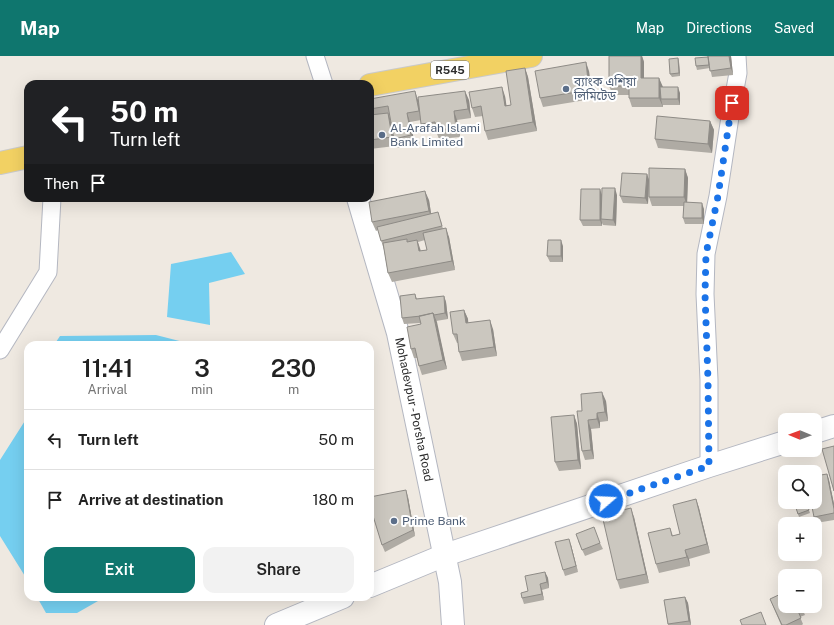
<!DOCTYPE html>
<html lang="en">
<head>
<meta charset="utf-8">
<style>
	:root { --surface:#fff; --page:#f2f2f2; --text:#222; --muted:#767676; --line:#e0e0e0; --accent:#0f766e }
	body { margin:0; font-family:"Public Sans","Noto Sans Bengali",sans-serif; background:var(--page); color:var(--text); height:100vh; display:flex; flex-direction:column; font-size:15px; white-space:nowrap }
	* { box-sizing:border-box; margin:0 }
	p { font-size:13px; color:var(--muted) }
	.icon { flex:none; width:22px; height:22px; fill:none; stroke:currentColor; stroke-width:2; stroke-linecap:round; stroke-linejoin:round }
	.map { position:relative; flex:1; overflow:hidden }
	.side { position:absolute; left:24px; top:285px; width:350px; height:260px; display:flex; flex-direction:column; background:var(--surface); border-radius:12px; box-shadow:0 4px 16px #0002 }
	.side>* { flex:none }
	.banner { position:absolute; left:24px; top:24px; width:350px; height:122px; border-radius:12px; box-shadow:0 4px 16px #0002; background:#202124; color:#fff; overflow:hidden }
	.needle { width:26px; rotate:271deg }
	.buttons { position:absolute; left:778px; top:357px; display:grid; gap:8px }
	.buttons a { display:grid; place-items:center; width:44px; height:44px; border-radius:8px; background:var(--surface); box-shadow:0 4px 16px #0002; font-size:20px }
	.pin { position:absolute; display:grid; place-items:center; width:34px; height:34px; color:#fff; margin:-17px; border-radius:8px; box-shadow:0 2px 6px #0006 }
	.me { position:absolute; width:44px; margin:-22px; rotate:71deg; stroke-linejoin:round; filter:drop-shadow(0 0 3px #0008) }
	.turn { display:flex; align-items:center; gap:14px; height:84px; padding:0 20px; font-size:18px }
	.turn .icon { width:52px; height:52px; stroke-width:2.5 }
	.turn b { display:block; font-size:28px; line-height:34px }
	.then { display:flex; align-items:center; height:38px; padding:0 20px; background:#0003; gap:8px; font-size:15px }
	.eta { display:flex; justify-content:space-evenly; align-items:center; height:68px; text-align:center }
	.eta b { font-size:24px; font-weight:600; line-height:28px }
	.primary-button { display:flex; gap:8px; margin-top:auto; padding:8px 20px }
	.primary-button a { flex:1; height:46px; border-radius:12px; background:var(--accent); color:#fff; font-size:16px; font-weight:600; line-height:46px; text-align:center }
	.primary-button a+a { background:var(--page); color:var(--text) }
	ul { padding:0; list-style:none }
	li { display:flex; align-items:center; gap:12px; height:60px; padding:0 20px; border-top:1px solid var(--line) }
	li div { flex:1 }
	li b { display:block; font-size:15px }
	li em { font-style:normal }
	header { display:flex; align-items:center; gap:24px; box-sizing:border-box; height:56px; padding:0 20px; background:var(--accent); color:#fff }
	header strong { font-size:19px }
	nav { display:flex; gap:22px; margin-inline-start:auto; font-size:14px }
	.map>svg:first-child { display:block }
	.water { fill:#75cff0 }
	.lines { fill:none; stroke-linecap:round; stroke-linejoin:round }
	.street-casing { stroke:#b4b7c1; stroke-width:19 }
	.secondary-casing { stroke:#b4b7c1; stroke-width:24 }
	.primary-casing { stroke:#c9c9c9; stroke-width:24 }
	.street { stroke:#fff; stroke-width:17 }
	.secondary { stroke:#fff; stroke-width:22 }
	.primary { stroke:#f2d163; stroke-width:22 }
	.wall { fill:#afaba4; fill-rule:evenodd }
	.shaded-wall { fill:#8e8b86 }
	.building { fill:#cbc7bf; stroke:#8e8b86 }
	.route { stroke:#1a73e8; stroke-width:7; stroke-dasharray:0 12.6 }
	.service-dot { fill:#5c6f8a; stroke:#fff; stroke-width:1.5 }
	.labels { text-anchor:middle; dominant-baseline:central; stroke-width:4; stroke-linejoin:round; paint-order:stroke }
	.shield { fill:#fff; stroke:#6d6d6d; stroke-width:1 }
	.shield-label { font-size:11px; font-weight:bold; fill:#2e2e2e }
	.service-label { font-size:12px; fill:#4e5e75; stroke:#fff; text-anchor:start }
	.street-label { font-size:12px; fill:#2e2e2e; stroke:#fff }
</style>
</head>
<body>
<header>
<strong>Map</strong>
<nav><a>Map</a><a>Directions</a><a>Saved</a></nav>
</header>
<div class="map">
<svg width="834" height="569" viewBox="0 0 834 569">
	<rect width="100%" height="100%" fill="#efe9e1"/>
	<path class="water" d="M231 196 245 218 209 227 210 269 167 261 171 208Z
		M156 279 195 289H54L60 280Z
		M28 360V525L0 480V404Z
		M37 541H105L77 557H46Z"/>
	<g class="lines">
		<g class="street-casing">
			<path id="street" d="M315 0 324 28
				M0 294 48 216 52 142
				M709 410V324L705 238 706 198 718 140 730 61 738 17 737 0"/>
		</g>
		<g class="secondary-casing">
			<g id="secondary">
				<path id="s1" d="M358 142 398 277 450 526 453 569"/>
				<path d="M815 376 834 370"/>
				<path d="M370 530 445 499 709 410 785 386"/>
				<path d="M276 569 343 541"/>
			</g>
		</g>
		<g class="primary-casing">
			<path id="primary" d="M370 29 531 0
				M0 107 28 101"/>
		</g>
		<use href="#street" class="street"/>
		<use href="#secondary" class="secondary"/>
		<use href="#primary" class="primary"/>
	</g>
	<path class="wall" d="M609 0H642L644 6V22H659L662 31 680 37V49H663V51H632L629 42V39H613L609 30Z
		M708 0H731L733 19 712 21 710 12 697 14 696 10Z
		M678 2 679 6 680 20 672 21 670 18Z
		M525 12 528 21 537 75 488 84 485 75 483 60 475 61 472 52 505 40 506 49H511Z
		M589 15 592 43 543 51 540 42Z
		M370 43 469 44 471 62 457 64 460 81 439 83 436 75 425 77 421 68V64L410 66 415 88 398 92 394 83 392 69 395 90 370 93Z
		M710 65 714 74 712 97 658 92 655 83Z
		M685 113 688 122 687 146 704 153V168H685L683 162 684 150H652L649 141Z
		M647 118 649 124 648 148 623 147 620 140Z
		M602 138 617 139 616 170 603 169 602 167V170H583L580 164Z
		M429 144 431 157 441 165 443 173 449 181 455 214 392 226 388 217 384 194 378 174 376 175 372 166ZM425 184 427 194 421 195 418 186Z
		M563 190V206H550L547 200Z
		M415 238 417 243 444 240 446 246 448 263 436 265 447 313 422 319 419 310 417 302H414L411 293 421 268 420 267 404 268 402 262Z
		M464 254 468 263V267L493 273 497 300 462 305 459 296 458 287H457L453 278Z
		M606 345 608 365 600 366V372L591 373 594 403 585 404 582 395V355Z
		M574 359 577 368 581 413 559 415 555 406Z
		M827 418 829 424 834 448V464L816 467 814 461Z
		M408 441 415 480 385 496 382 489Z
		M696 443 699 452 710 497 689 503 690 510 659 517 656 508 670 472 673 480 680 478Z
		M794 446H806L810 457 799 461Z
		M634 461 649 527 620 533 617 524Z
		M578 485 600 487 603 493 585 500Z
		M571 489 578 516 565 520 563 514Z
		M545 516 548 522 549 532 542 534 544 544 524 548 522 542Z
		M685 541 688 547 691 569H668L664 544Z
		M770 543 801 550 805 559 800 561 803 568 802 569H781Z"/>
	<path class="shaded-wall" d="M641 0H642L644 6V31L641 22Z
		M729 0H731L733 19 731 12Z
		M678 2 679 6 680 20 679 17Z
		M586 6 589 15 592 43 589 34Z
		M525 12 528 21 537 75 533 66Z
		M659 22 663 31 661 43 663 51 659 42Z
		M502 31 505 40 508 59 505 50Z
		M678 31 680 37V49L678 43Z
		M415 35 418 44 422 64 419 55Z
		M465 35 469 44 471 62 468 53Z
		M454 55 457 64 460 81 456 72Z
		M388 57 391 66 395 90 392 81Z
		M407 57 410 66 415 88 411 79Z
		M710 65 714 74 712 97 708 88Z
		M685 113 688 122 687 150 684 141Z
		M647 118 649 124 648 148 645 142Z
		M615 132 617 139 616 170 613 164Z
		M600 133 602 139 601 163 602 167V170L600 164Z
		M425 135 429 144 432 164 429 155Z
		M702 147 704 153V168L702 162Z
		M446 172 449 181 455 214 452 205Z
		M417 184 420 193 422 204 419 195Z
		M561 184 563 190V206L561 200Z
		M444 240 446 246 448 263 445 257Z
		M464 254 468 263 469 276 466 267Z
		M433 257 437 266 447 313 443 304Z
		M490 264 493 273 497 300 494 291Z
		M602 336 606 345 608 365 605 356Z
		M597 357 600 366V372L597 363Z
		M574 359 577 368 581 413 578 404Z
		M588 364 591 373 594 403 591 394Z
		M827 418 829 424 834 448V453Z
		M406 434 408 441 415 480 413 474Z
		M696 443 699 452 710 497 707 488Z
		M631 452 634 461 649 527 646 518Z
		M569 483 571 489 578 516 576 510Z
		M685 494 689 503 690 510 687 501Z
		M545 516 548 522 549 532 547 526Z
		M540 528 542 534 544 544 542 538Z
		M685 541 688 547 691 569 689 565Z"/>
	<path class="building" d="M609 0H641V22H659V42H629V30H609Z
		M708 0H729L731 12 710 15Z
		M708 1 709 9 696 10 695 2Z
		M678 2 679 17 670 18 669 3Z
		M586 6 589 34 540 42 535 15Z
		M525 12 533 66 485 75 481 50 472 52 469 36 502 31 505 50 511 49 506 15Z
		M660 31H678V43H661Z
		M415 35 419 55 407 57 411 79 394 83 388 50 370 53V43Z
		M465 35 468 53 454 55 456 72 436 74 435 66 421 68 418 41Z
		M388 57 392 81 370 84V59Z
		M657 60 710 65 708 88 655 83Z
		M649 112 685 113 684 141H649Z
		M622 117 647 118 645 142 620 140Z
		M602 132H615L613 164 601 163Z
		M581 133H600V164H580Z
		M425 135 429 155 372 166 369 146Z
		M684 146 702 147V162H683Z
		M438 156 442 170 381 185 377 171Z
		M446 172 452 205 388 217 383 187 407 183V186L417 184 419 195 427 194 423 177Z
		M548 184H561V200H547Z
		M415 238 416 243 444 240 445 257 434 259 433 257 421 260 402 262 400 240Z
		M464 254 466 267 490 264 494 291 459 296 457 278H453L450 256Z
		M433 257 443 304 419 310 415 292 411 293 407 271 421 268 419 260Z
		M602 336 605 356 597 357V363L588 364 591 394 582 395 577 355H582L581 338Z
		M574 359 578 404 555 406 551 361Z
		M834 390V435L822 393Z
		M827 418 834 453V457L814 461 811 446H815V420Z
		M406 434 413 474 382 489 370 450V441Z
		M696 443 707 488 685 494 687 501 656 508 648 477 670 472 672 480 680 478 673 449Z
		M794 446H806L809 454 798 458Z
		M631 452 646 518 617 524 602 459Z
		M594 471 600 487 582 494 576 478Z
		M569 483 576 510 563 514 555 486Z
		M545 516 547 526 540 528 542 538 522 542 521 537 528 535 525 520Z
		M785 536V550H801L802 553 798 555 801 562 786 569H782L770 543Z
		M685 541 689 565 668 568 664 544Z
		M761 556 766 569H742L740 564Z"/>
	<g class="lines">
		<path class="route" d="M606 445 709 410 708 324 705 238 706 198 718 140 732 47"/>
	</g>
	<g class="service-dot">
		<circle cx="566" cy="33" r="4"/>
		<circle cx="382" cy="79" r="4"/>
		<circle cx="394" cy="465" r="4"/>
	</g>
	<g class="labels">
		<rect class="shield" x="431" y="5" width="38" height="18" rx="3"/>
		<g class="shield-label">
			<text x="450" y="14">R545</text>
		</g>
		<g class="service-label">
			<text x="574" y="26">ব্যাংক এশিয়া<tspan x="574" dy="14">লিমিটেড</tspan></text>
			<text x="390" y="72">Al-Arafah Islami<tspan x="390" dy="14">Bank Limited</tspan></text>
			<text x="402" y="465">Prime Bank</text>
		</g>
		<g class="street-label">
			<text stroke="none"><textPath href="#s1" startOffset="219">Mohadevpur - Porsha Road</textPath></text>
		</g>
	</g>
</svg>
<div class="buttons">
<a><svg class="needle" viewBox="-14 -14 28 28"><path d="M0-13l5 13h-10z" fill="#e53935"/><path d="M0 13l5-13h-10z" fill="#767676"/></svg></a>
<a><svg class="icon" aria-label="search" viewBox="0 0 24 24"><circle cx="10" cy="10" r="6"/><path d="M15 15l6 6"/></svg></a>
<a>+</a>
<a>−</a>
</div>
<div class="pin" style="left:732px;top:47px;background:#d93025"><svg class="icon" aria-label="arrive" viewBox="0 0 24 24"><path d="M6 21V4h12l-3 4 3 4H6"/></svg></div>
<svg class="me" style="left:606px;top:445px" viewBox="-20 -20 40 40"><circle r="17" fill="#1a73e8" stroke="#fff" stroke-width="3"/><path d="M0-11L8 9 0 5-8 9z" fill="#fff"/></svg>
<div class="banner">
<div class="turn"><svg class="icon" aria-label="left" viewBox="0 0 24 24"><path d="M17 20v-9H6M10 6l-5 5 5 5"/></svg><div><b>50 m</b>Turn left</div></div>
<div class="then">Then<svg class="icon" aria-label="arrive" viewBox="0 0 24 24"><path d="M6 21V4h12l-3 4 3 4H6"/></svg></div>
</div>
<section class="side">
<div class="eta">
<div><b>11:41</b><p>Arrival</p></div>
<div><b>3</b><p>min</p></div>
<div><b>230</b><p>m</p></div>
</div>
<ul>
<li><svg class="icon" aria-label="left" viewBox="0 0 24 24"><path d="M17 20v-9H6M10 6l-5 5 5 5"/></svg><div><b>Turn left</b></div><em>50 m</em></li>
<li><svg class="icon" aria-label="arrive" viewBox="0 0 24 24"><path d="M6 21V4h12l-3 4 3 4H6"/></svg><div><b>Arrive at destination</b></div><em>180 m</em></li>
</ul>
<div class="primary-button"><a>Exit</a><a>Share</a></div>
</section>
</div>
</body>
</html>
